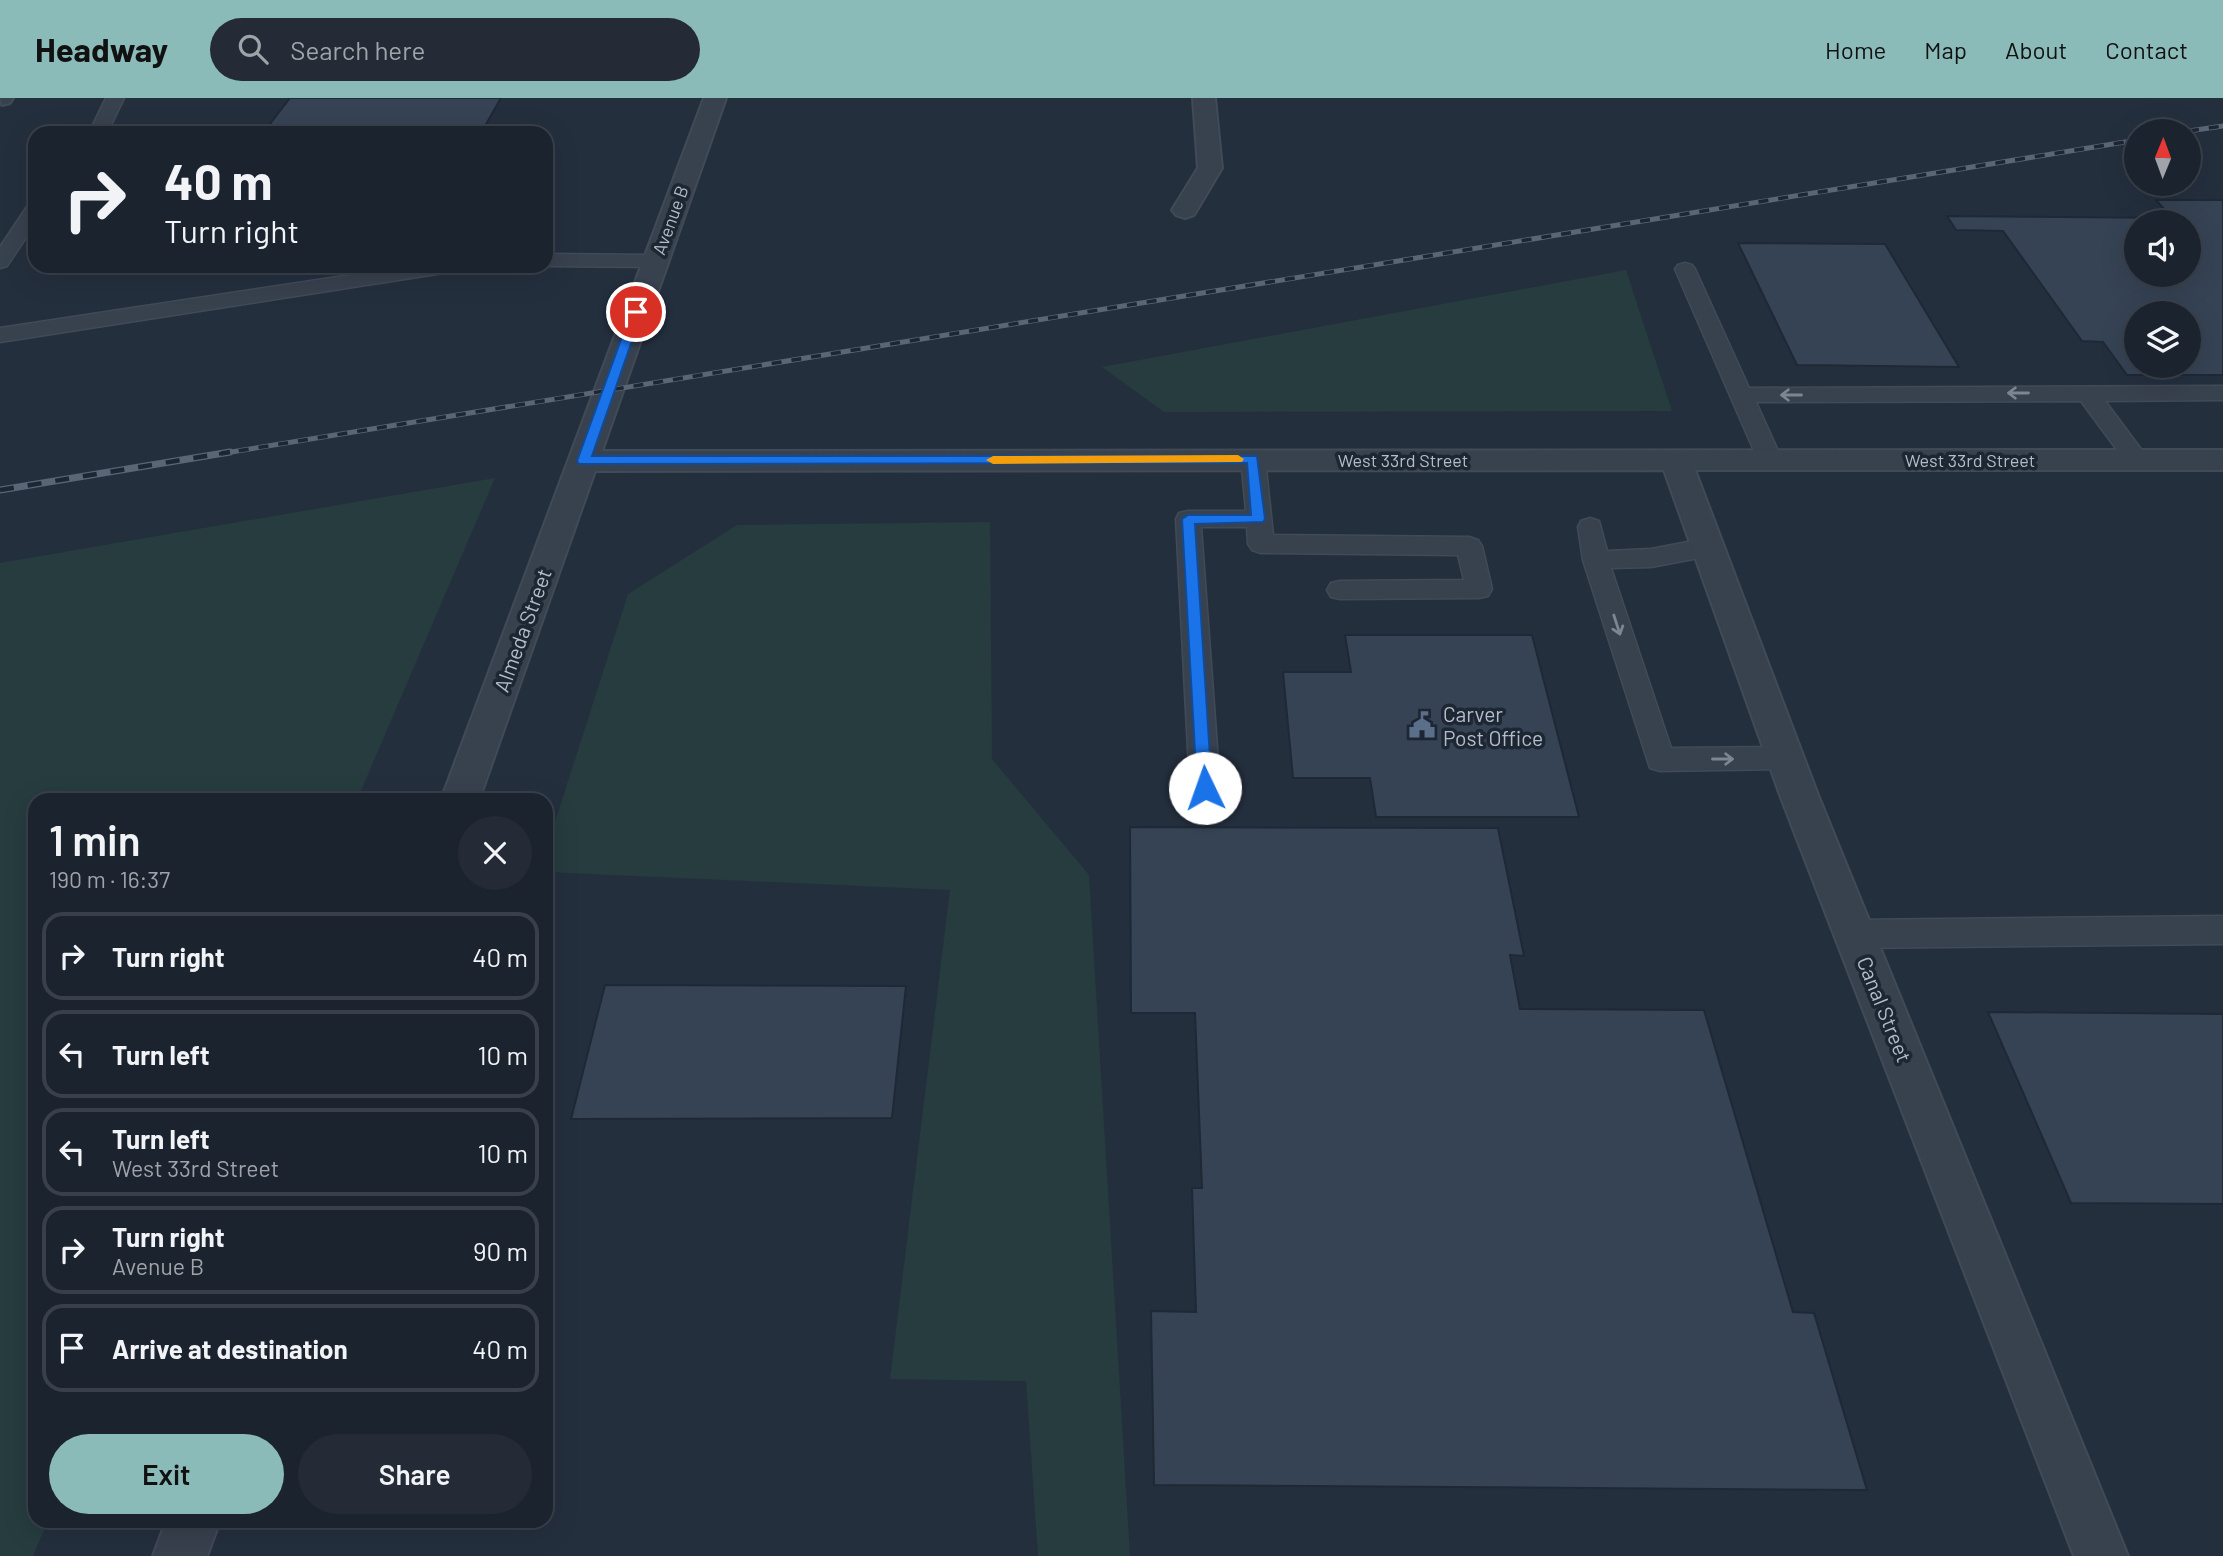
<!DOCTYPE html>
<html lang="en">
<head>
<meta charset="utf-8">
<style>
	:root { --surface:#1b232e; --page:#242b36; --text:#f1f3f6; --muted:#a0a4aa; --line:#39404a; --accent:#8bbbb9 }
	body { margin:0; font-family:Barlow,sans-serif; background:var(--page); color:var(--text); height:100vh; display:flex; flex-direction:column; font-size:26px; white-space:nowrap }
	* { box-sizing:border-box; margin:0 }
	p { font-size:23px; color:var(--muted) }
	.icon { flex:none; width:38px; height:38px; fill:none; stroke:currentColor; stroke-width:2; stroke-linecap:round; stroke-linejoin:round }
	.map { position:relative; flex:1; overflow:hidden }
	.panel { position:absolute; left:28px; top:695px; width:525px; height:735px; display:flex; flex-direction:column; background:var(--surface); border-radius:21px; box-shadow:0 7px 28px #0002,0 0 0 2px var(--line) }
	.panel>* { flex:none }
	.top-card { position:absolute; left:28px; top:28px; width:525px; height:147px; border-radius:21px; box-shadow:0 7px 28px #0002,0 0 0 2px var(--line); background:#1b232e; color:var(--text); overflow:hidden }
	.needle { width:46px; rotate:1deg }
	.tools { position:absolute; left:2124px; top:21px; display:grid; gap:14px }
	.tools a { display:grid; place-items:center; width:77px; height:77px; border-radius:50%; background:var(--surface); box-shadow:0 7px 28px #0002,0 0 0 2px var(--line); font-size:35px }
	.pin { position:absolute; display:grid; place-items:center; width:60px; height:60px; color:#fff; margin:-30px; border:4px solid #fff; border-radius:50%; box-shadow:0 2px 7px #0007 }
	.me { position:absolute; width:77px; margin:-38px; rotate:357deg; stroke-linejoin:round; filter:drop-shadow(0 0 5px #0008) }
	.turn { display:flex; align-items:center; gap:24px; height:147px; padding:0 21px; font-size:32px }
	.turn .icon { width:91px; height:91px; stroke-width:2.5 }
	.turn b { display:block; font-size:49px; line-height:60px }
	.round { display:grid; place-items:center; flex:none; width:74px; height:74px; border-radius:37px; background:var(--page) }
	.summary { display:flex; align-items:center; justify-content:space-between; height:119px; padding:0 21px }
	h1 { font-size:42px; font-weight:600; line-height:52px }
	.cta { display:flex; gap:14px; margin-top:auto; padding:14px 21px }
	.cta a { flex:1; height:80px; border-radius:42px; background:var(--accent); color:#111; font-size:28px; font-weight:600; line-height:80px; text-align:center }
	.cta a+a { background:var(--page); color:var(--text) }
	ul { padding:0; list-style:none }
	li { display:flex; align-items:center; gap:21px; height:88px; margin:0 14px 10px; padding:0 7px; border:4px solid var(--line); border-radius:21px }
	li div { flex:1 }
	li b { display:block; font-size:26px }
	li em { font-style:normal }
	header { display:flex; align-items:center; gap:42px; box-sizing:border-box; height:98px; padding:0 35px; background:var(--accent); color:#111 }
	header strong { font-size:33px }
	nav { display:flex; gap:38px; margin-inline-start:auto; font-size:24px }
	.search { width:490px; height:63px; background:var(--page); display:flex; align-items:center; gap:18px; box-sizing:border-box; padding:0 24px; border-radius:38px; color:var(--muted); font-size:26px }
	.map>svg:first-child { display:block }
	.green { fill:#263c3f }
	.building { fill:#364354; stroke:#1f2835; stroke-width:2; fill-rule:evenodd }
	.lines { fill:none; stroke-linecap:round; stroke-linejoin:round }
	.service-casing { stroke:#414a57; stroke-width:3 }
	.minor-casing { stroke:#414a57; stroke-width:4 }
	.tertiary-casing { stroke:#414a57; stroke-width:4 }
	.service { fill:#38414e; fill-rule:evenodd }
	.minor { fill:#38414e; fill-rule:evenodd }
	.tertiary { fill:#38414e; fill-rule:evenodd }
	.rail-far1-casing { stroke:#5a6575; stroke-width:5 }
	.rail-casing { stroke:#5a6575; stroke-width:7 }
	.rail-far1 { stroke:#1d2633; stroke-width:3.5; stroke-dasharray:10; stroke-linecap:butt }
	.rail { stroke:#1d2633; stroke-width:4.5; stroke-dasharray:14; stroke-linecap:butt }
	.oneway { stroke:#7c8592 }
	.route { fill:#1a73e8; stroke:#114b97; stroke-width:2 }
	.slow { fill:#f59e0b }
	.labels { text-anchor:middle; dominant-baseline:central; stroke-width:7; stroke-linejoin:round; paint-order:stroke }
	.far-street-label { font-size:18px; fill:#b4bcc9; stroke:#1d2633 }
	.street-label { font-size:21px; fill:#b4bcc9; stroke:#1d2633 }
	.poi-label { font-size:21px; fill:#b4bcc9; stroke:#1d2633; text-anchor:start }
</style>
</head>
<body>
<header>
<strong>Headway</strong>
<div class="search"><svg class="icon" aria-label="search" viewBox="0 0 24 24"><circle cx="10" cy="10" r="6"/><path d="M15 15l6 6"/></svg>Search here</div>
<nav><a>Home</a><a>Map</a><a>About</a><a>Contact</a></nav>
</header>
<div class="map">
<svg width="2223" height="1458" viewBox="0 0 2223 1458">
	<rect width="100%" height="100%" fill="#242f3e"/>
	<path class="green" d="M1626 172 1672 313 1164 314 1102 269Z
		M495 380 357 702H35V1423H48L33 1458H0V465Z
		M990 424 992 661 1089 777 1130 1458H1038L1026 1283 890 1281 950 792 546 774V752L628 496 737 427Z"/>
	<path class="building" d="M290 0H501L481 35H263Z
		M2156 102H2223V277H2127L2103 244 2082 243 2003 133 1956 132 1947 118 2172 120ZM2137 124H2189V177H2137ZM2137 215H2189V268H2137Z
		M1738 145 1885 146 1959 269 1797 267Z
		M1345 537H1532L1579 719H1376L1370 680H1293L1283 574H1351Z
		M1130 729 1498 730 1524 858 1510 857 1520 911 1704 912 1793 1214 1814 1215 1867 1392 1154 1387 1151 1213 1196 1214 1192 1090H1202L1195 915H1131Z
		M605 887 906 888 892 1020 571 1021Z
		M1988 914 2223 916V1106L2071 1105Z"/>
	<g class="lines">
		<g class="service-casing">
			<path id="service" d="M106 0H124L107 35H89Z
				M35 105V126L7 168 0 170V149L28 107Z
				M546 156 655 157 662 159 665 163 662 167 655 169 546 168Z
				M1685 165 1692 167 1695 171 1749 290 2223 288V302L2105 303 2149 362 2145 368 2137 370 2129 368 2081 303 1756 304 1782 362 1778 368 1770 370 1762 368 1758 362 1675 171 1678 167Z
				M410 168H460L457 172 450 174 0 244V230Z
				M1253 353 1261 355 1265 361 1273 437 1469 439 1478 442 1482 448 1492 491 1488 498 1479 500 1340 501 1331 499 1327 492 1331 485 1340 483 1464 482 1458 457 1261 455 1252 452 1248 446 1247 429H1201L1220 690 1215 698 1205 702 1195 698 1190 690 1176 421 1179 415 1188 413H1246L1241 361 1245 355Z
				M1590 420 1599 423 1607 453 1651 451 1709 440 1718 443 1722 449 1718 455 1709 458 1651 469 1611 470 1671 650 1786 649 1796 652 1800 660 1796 668 1786 671 1660 673 1650 670 1583 462 1578 429 1581 423Z
				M2223 818V846L1855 850 1844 846 1839 836 1844 826 1855 822Z"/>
		</g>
		<g class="minor-casing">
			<path id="minor" d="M0 0H13L10 5 2 7Z
				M1193 0H1215L1222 70 1194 117 1185 120 1176 117 1172 112 1198 70Z"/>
		</g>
		<g class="tertiary-casing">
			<path id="tertiary" d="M704 0H726L602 353 2223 352V372H1695L1818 697 2128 1458H2074L1780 697 1664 372 595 373 479 702H441Z
				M166 1423H220L207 1458H153Z"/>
		</g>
		<use href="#service" class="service"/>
		<use href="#minor" class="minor"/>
		<use href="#tertiary" class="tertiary"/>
		<g class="rail-far1-casing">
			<path id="rail-far1" d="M2189 33 2223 28
				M219 356 2137 42"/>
		</g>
		<g class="rail-casing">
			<path id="rail" d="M0 392 230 354"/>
		</g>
		<use href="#rail-far1" class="rail-far1"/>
		<use href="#rail" class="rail"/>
	</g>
	<defs><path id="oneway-shaft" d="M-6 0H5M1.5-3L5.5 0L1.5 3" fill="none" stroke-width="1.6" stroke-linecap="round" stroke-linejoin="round" transform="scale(1.75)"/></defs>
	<g class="oneway">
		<use href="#oneway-shaft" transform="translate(2018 295) rotate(180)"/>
		<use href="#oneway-shaft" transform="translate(1791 297) rotate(180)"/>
		<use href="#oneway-shaft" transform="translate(1617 527) rotate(72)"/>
		<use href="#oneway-shaft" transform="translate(1723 661)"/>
	</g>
	<path class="route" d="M636 211 642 214 592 358H1257L1265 421 1263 424 1195 426 1212 690 1210 694 1205 696 1197 690 1182 421 1188 417H1251L1247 365 579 366 577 363 631 214Z"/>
	<path class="slow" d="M1238 357 1244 361 1242 364 993 366 986 362 993 358Z"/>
	<defs>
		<g id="civic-bare" transform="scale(2.1)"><path d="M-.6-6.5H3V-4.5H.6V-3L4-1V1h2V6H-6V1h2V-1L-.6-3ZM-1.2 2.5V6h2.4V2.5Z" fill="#5c6f8a" stroke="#1d2633" stroke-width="2.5" paint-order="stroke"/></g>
	</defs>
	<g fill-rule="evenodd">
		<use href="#civic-bare" x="1422" y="627"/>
	</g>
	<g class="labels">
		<g class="far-street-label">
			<text transform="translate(670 122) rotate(-70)">Avenue B</text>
			<text x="1403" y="362">West 33rd Street</text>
			<text x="1970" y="362">West 33rd Street</text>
		</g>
		<g class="street-label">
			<text transform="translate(522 532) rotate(-70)">Almeda Street</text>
			<text transform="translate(1885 911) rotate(68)">Canal Street</text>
		</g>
		<g class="poi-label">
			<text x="1443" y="615">Carver<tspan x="1443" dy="24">Post Office</tspan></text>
		</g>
	</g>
</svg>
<div class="tools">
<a><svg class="needle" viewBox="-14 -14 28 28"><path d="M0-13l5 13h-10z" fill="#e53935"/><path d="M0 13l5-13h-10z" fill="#a0a4aa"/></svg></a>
<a><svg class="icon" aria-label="sound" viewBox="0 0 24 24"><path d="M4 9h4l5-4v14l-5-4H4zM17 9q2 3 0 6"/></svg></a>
<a><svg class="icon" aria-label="layers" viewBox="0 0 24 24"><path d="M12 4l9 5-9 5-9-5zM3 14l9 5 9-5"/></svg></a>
</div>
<div class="pin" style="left:636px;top:214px;background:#d93025"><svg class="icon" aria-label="arrive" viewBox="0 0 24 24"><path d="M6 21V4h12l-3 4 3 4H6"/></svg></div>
<svg class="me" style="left:1205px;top:690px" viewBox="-20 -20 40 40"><circle r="19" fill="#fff"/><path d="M0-13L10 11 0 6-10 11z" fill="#1a73e8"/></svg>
<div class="top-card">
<div class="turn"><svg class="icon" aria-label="right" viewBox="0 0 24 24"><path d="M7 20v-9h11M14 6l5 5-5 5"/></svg><div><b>40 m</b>Turn right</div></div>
</div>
<section class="panel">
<div class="summary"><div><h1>1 min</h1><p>190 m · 16:37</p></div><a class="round"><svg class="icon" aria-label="close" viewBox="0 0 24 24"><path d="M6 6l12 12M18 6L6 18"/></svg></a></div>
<ul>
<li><svg class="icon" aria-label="right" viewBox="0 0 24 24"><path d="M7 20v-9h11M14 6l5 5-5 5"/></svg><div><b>Turn right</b></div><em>40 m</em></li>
<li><svg class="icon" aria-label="left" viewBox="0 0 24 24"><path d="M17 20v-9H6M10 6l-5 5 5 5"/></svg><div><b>Turn left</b></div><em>10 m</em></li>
<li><svg class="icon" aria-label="left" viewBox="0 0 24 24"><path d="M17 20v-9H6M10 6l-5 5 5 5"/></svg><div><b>Turn left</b><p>West 33rd Street</p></div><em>10 m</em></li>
<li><svg class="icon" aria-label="right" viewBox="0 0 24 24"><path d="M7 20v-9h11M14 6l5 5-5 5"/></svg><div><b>Turn right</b><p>Avenue B</p></div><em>90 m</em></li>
<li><svg class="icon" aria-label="arrive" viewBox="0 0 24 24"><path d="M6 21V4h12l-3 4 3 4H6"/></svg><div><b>Arrive at destination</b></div><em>40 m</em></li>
</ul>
<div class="cta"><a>Exit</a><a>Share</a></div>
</section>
</div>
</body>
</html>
